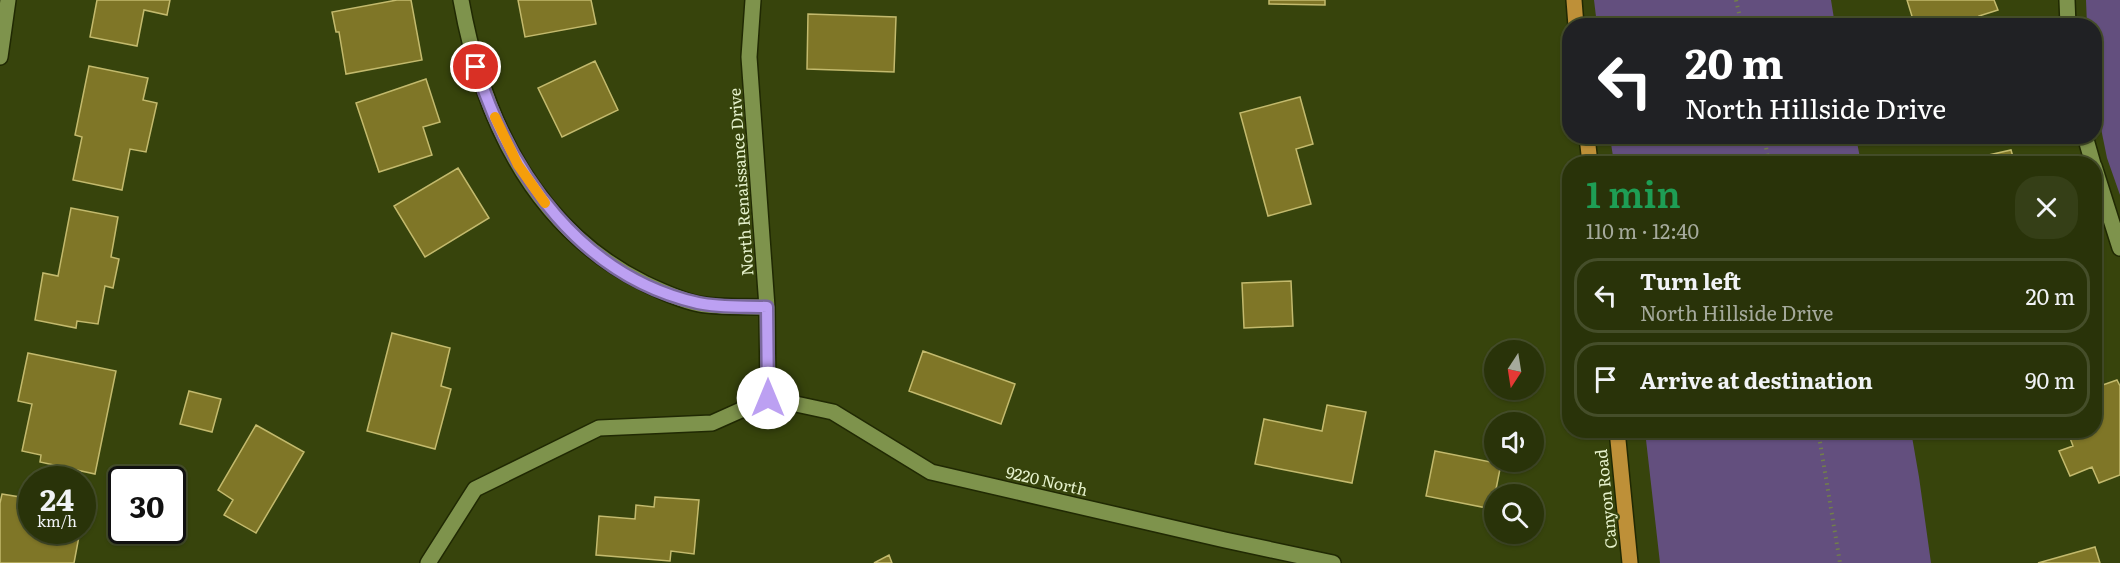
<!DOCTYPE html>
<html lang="en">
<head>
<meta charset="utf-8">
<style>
	:root { --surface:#293309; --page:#353f17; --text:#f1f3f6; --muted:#a5aa9c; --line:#454e2a }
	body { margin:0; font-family:Literata,serif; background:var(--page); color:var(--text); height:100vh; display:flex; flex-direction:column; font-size:22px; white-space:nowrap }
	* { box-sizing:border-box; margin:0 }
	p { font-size:20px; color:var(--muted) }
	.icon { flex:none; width:33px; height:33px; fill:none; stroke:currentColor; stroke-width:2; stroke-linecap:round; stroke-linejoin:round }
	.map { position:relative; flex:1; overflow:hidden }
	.sheet { position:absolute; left:1562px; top:156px; width:540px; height:282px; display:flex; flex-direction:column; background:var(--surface); border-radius:24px; box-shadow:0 2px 4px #0004,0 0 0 2px var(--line) }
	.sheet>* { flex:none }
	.hud { position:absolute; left:1562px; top:18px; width:540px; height:126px; border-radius:24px; box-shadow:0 2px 4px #0004,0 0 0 2px var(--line); background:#202124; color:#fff; overflow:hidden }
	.needle { width:39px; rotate:192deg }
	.controls { position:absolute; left:1484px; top:340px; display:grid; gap:12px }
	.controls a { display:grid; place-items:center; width:60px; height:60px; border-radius:50%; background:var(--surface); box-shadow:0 2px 4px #0004,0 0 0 2px var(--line); font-size:30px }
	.speed { position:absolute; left:18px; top:466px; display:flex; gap:12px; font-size:30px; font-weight:700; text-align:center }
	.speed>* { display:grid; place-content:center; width:78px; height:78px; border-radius:50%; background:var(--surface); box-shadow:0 2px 4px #0004,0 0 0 2px var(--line); line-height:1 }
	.speed small { font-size:15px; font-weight:400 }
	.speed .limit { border:3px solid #111; border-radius:9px; background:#fff; color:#111 }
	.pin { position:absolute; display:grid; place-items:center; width:51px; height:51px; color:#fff; margin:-26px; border:3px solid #fff; border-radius:50%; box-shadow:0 2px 6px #0007 }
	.me { position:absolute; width:66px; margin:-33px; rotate:0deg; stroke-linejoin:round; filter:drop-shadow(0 0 4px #0008) }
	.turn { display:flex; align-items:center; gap:21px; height:126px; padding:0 24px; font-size:27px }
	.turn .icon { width:78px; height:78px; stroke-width:2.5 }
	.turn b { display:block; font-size:42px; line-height:51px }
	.round { display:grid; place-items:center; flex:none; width:63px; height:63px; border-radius:24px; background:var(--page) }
	.summary { display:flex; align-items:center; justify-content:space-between; height:102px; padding:0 24px }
	h1 { font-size:36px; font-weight:600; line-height:45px; color:#1e9e55 }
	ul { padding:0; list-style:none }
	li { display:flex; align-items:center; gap:18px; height:75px; margin:0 12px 9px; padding:0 12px; border:3px solid var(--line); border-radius:24px }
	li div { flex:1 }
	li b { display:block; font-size:22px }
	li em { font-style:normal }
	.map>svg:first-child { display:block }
	.green { fill:#634f7e }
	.building { fill:#7f7627; stroke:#c3ba6d; stroke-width:1.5 }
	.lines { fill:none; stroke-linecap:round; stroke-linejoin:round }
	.minor-casing { stroke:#202903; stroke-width:18 }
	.major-casing { stroke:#202903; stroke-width:18 }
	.path { stroke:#717e4c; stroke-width:4; stroke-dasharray:1.5 4.5; stroke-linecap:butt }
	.minor { stroke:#7e934c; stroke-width:15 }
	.major { stroke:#be9038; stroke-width:15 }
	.route-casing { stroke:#7a689d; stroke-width:15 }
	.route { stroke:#bca0f2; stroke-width:10 }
	.slow { stroke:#f59e0b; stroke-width:10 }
	.labels { text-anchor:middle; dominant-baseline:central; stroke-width:4.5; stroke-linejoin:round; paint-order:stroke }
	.street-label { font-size:16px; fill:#e6f2cd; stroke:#37440c }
</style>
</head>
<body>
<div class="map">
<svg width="2120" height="563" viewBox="0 0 2120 563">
	<rect width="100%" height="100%" fill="#37440c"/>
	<path class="green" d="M1594 0H1831L1835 25H1597Z
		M2086 0H2120V195L2107 158 2094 94V26L2087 25Z
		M1610 137H1856L1861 163H1614Z
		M1645 431H1911L1919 477 1931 563H1660Z"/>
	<path class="building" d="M97 0H170L167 15 144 10 137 46 90 37Z
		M397 0H411L422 60 346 74 339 32H336L332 12Z
		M518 0H591L596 24 525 37Z
		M1269 0H1325V5L1269 4Z
		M1907 0H1994L1998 10 1979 16 1982 26H1915Z
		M808 14 896 17 894 72 807 69Z
		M595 61 618 110 562 137 538 88Z
		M89 66 148 78 143 100 157 103 146 152 130 149 122 190 73 180 82 137 75 135Z
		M426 79 440 122 423 127 432 155 379 172 356 103Z
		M1300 97 1313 144 1296 149 1311 204 1268 216 1240 113Z
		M2011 150 2015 164H1949Z
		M458 168 489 218 425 257 394 206Z
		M71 208 118 217 111 257 119 259 113 288 105 286 98 324 77 321 76 328 35 320 43 273 58 276Z
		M1291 281 1293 326 1244 328 1242 283Z
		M392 333 450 348 441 386 451 389 435 449 367 431Z
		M923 351 1015 384 1001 424 909 391Z
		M28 353 116 371 95 474 40 462 41 455 22 451 32 404 18 401Z
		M2117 380 2120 386V475L2099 483 2092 467 2070 476 2059 451 2073 446 2067 430H2094V388Z
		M189 391 221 399 212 432 180 424Z
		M1327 405 1366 412 1352 483 1255 464 1264 419 1322 431Z
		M256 425 304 452 256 533 224 515 233 500 218 490Z
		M1435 451 1501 464 1492 509 1426 496Z
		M2 494 32 499V531H80L74 563H0V503Z
		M655 497 699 500 694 554 671 551 670 561 596 555 599 516 635 519 636 505 654 507Z
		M2095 547 2100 563H2038Z
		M889 555 892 563H874Z"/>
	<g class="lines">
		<g class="minor-casing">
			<path id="minor" d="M461 0C482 117 533 228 644 283 661 291 680 300 699 304 720 308 745 306 767 307
				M753 0 749 57 767 307 768 398
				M2067 0 2068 26
				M0 57 8 0
				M2085 136 2093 164
				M2094 166 2120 248
				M768 398 833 412 931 472 1225 540 1333 563
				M428 563 475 489 599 428 712 423 768 398"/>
		</g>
		<g class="major-casing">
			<path id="major" d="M1574 0 1576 26
				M1587 136 1590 164
				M1617 430 1630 563"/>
		</g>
		<path class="path" d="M1736 0 1742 26
			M1764 136 1769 164
			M1818 430 1840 563"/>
		<use href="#minor" class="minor"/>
		<use href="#major" class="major"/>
	</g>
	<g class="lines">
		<g class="route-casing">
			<path id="route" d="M476 67C510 175 582 277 698 303 720 308 745 306 767 307L768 398"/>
		</g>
		<use href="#route" class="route"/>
		<path class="slow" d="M495 117 518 165 545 203"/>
	</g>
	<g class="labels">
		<g class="street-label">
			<text transform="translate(740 182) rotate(-94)">North Renaissance Drive</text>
			<text transform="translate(1047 480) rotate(13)">9220 North</text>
			<text transform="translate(1605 499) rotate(-96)">Canyon Road</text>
		</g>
	</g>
</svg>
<div class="controls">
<a><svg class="needle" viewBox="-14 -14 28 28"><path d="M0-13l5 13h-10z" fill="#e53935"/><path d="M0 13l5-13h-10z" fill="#a5aa9c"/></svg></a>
<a><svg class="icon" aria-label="sound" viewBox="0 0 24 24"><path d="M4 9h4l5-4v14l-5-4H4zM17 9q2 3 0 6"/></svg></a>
<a><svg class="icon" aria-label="search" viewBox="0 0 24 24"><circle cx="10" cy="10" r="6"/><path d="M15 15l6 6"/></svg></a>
</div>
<div class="speed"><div>24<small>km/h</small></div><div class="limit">30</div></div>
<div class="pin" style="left:476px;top:67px;background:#d93025"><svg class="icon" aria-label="arrive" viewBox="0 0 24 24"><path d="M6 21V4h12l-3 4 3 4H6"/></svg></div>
<svg class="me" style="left:768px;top:398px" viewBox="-20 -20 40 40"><circle r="19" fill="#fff"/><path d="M0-13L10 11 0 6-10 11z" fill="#bca0f2"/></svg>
<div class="hud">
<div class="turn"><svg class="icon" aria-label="left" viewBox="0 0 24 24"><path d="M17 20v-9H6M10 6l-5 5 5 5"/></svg><div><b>20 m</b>North Hillside Drive</div></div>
</div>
<section class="sheet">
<div class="summary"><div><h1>1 min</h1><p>110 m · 12:40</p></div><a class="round"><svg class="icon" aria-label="close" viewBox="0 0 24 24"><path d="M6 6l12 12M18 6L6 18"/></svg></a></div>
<ul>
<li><svg class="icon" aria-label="left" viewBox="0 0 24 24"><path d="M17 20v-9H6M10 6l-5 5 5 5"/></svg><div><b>Turn left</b><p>North Hillside Drive</p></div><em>20 m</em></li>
<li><svg class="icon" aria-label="arrive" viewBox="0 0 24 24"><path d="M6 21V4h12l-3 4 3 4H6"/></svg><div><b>Arrive at destination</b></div><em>90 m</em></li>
</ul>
</section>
</div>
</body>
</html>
